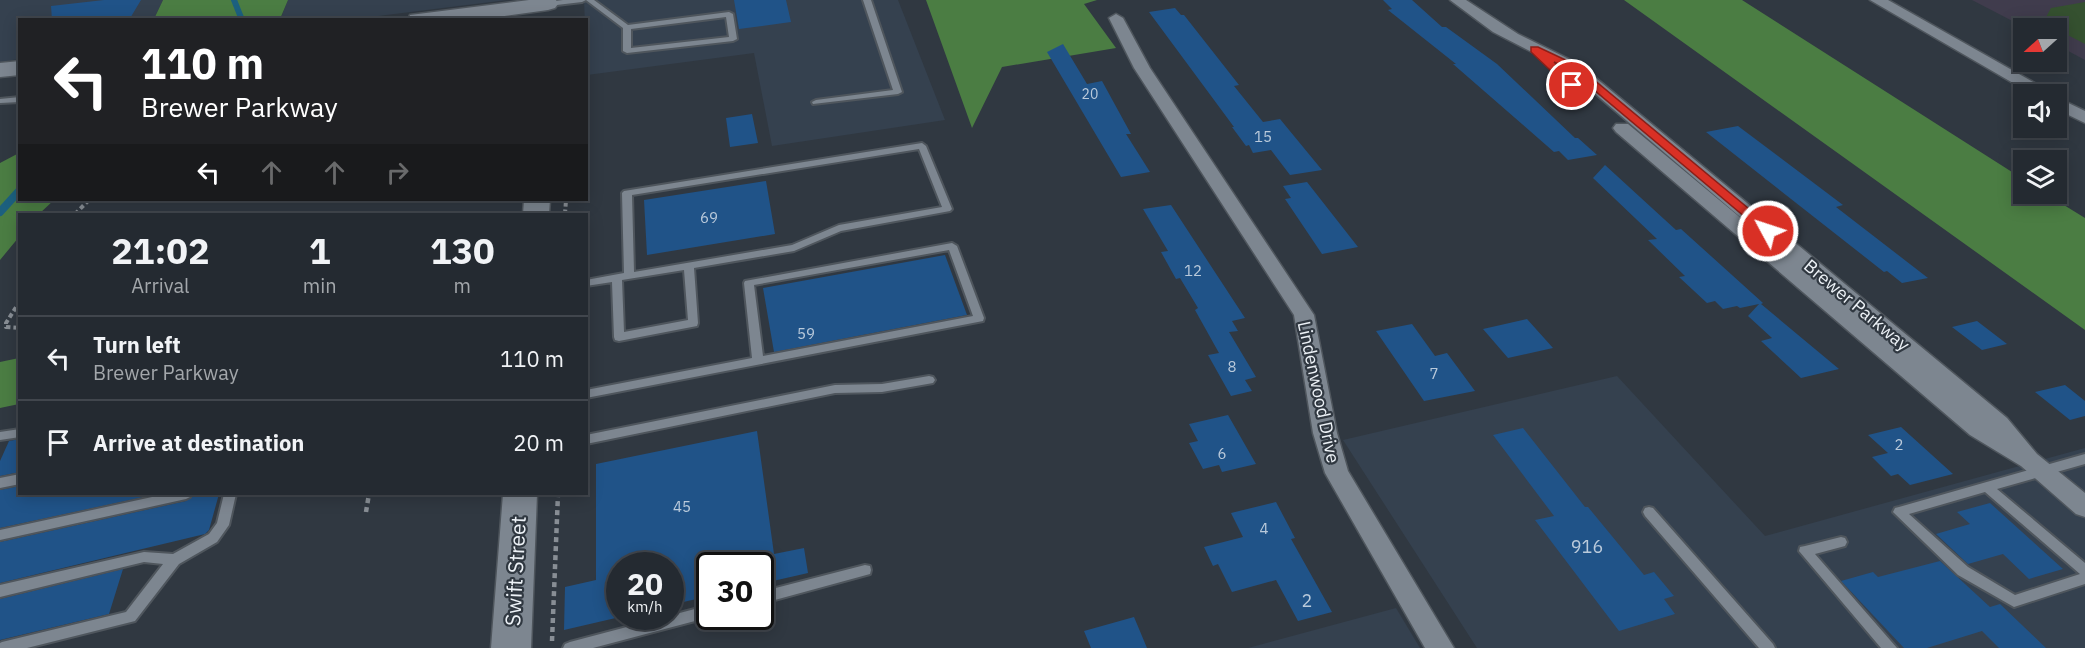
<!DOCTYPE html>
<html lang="en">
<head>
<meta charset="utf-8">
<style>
	:root { --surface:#242a31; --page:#30363d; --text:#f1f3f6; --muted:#a3a7ab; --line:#41464d }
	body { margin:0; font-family:"IBM Plex Sans",sans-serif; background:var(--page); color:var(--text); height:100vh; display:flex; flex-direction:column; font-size:22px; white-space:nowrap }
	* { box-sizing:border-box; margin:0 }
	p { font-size:20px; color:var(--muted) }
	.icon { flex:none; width:33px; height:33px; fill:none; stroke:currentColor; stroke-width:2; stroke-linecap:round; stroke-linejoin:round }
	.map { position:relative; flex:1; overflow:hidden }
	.details { position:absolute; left:18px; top:213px; width:570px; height:282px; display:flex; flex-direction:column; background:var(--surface); border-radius:0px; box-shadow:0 3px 15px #0003,0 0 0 2px var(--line) }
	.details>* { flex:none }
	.banner { position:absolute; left:18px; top:18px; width:570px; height:183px; border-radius:0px; box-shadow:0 3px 15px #0003,0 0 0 2px var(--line); background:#202124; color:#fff; overflow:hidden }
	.needle { width:39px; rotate:249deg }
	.controls { position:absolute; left:2013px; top:18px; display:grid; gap:12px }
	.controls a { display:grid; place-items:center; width:54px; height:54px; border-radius:0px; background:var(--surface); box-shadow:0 3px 15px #0003,0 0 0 2px var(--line); font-size:30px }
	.speed { position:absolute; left:606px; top:552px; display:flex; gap:12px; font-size:30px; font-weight:700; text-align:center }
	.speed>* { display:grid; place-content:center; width:78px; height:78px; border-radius:50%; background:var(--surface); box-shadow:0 3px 15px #0003,0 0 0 2px var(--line); line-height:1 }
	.speed small { font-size:15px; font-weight:400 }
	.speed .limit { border:3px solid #111; border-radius:9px; background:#fff; color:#111 }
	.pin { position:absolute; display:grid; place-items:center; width:51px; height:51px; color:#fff; margin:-26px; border:3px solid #fff; border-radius:50%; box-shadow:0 2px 6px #0007 }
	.me { position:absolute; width:66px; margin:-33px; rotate:310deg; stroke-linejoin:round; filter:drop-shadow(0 0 4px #0008) }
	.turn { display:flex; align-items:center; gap:21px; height:126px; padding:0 24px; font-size:27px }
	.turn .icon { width:78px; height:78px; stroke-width:2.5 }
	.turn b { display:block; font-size:42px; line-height:51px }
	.lanes { display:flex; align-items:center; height:57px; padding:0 24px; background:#0003; justify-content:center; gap:30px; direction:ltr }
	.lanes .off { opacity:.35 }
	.eta { display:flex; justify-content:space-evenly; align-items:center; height:102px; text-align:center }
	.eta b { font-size:36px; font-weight:700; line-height:42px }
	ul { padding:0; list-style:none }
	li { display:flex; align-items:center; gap:18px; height:84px; padding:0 24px; border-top:2px solid var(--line) }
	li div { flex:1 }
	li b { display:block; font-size:22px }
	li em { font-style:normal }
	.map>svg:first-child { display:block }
	.built { fill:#35414f }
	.education { fill:#403c4d }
	.green { fill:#355130 }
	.forest { fill:#4b7d43 }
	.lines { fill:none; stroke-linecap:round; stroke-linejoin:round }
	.stream-far1 { stroke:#1c607f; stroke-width:6 }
	.stream { stroke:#1c607f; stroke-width:8 }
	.building { fill:#205388 }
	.lane-casing { stroke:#4f565d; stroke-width:4 }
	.street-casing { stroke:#4f565d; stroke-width:3 }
	.secondary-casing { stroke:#4f565d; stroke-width:3 }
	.path-far1 { stroke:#888e95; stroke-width:4; stroke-dasharray:4.5 3; stroke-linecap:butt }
	.path { stroke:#888e95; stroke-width:4.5; stroke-dasharray:5 4; stroke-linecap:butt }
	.lane { fill:#7d8690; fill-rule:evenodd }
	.street { fill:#7d8690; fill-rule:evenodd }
	.secondary { fill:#7d8690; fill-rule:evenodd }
	.route { fill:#d93025; stroke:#8d1f18; stroke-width:1.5 }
	.labels { text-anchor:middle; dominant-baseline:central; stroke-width:4.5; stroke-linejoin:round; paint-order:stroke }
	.far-number-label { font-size:14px; fill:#bacadb }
	.number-label { font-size:15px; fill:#bacadb }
	.street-label { font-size:18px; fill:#edf2f7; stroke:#303841 }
	.near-number-label { font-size:18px; fill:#bacadb }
	.near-street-label { font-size:21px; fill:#edf2f7; stroke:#303841 }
</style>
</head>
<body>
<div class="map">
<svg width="2085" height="648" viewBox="0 0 2085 648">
	<rect width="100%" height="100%" fill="#303841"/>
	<path class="built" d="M0 0H163L154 19 20 20 19 59 0 62Z
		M288 0H507L354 19 280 20Z
		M584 0H898L945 120 772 146 754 53 587 75Z
		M1617 376 1765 536 2085 448V648H1477L1343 440Z
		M1396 608 1420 648H1248Z"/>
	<path class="education" d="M1972 0H2085V60L2057 45 2056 28H2026Z"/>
	<path class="green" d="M2085 2V44L2060 31 2045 19 2051 8Z"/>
	<path class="forest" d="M163 0H288L280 19H154Z
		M926 0H1097L1084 4 1116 48 1002 67 972 128Z
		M1624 0H1742L2023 179 2024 194H2046L2085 218V330Z
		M19 153 20 200H54L39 214H20L19 237 0 260V163Z
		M19 358V404L0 408V362Z"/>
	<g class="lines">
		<path class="stream-far1" d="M234 0 242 20"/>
		<path class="stream" d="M0 212 20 190"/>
	</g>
	<path class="building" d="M104 0H141L129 20H52L51 6Z
		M734 0H786L791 22 739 29Z
		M1383 0H1412L1442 27H1446L1497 64 1575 138H1578L1597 155 1568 160 1559 151 1554 152 1453 64H1456L1388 10 1392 9Z
		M1175 8 1181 15H1184L1239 85 1234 86 1263 122 1280 119 1322 170 1290 175 1271 150 1253 153 1249 145 1246 146 1232 127H1234L1149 12Z
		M1063 44 1087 84 1102 81 1131 134H1126L1150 172 1121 177 1047 52Z
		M752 114 758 143 730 147 726 118Z
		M1738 126 1843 205 1836 207 1928 278 1902 283 1887 271 1884 272 1706 132Z
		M1605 165 1676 230 1681 229 1763 303 1761 304 1839 369 1801 378 1761 341 1772 338 1748 316 1759 304 1740 308 1737 306 1723 309 1715 301 1707 303 1679 277 1685 276 1648 240 1657 239 1593 178Z
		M766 181 775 234 647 255 644 200Z
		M1307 182 1358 247 1322 254 1285 199 1291 198 1283 186Z
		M1171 205 1245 318 1232 321 1238 331 1229 332 1256 377 1245 380 1252 391 1231 396 1208 355 1219 353 1195 310 1198 308 1180 278 1176 279 1161 252 1168 251 1143 209Z
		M945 255 967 315 774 352 763 288Z
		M1527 319 1553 348 1508 358 1483 329Z
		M1977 321 2007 344 1982 350 1952 327Z
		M1412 324 1435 356 1447 353 1475 391 1424 401 1376 331Z
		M2065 385 2085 401V416L2070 420 2035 392Z
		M1228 415 1256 464 1222 472 1219 465 1203 469 1189 443 1198 441 1189 424Z
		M1901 427 1953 474 1910 485 1898 474 1891 476 1872 457 1888 453 1868 435Z
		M1523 428 1585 507H1588L1644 575 1654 572 1674 596 1664 599 1675 614 1619 631 1535 520 1554 516 1493 435Z
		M757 431 774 554 804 548 808 573 760 584V566H710V596L670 605V566H620V617L564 630 565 587 596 580V464Z
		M20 439V472L0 476V461L9 441Z
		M20 486V494H158L0 528V490Z
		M194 494H219L209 530 205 534 0 583V542L186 501Z
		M1276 502 1295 538 1291 539 1332 612 1298 621 1276 580 1232 592 1218 564 1213 566 1204 547 1243 537 1231 513Z
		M1990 503 2063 569 2029 579 2003 554 1968 564 1936 534 1970 524 1957 512Z
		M1940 561 1990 607 2000 604 2046 648H1999L1982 631 1927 648H1904L1841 581 1873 572 1878 577Z
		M123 569 109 614 0 640V599Z
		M1134 617 1147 648H1091L1084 631Z"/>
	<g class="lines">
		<g class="lane-casing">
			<path id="lane" d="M563 0H594L628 25 729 12 733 14 737 39 733 41 627 53 623 51V28L586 0 582 2 548 6 544 4 548 2ZM726 17 729 37 631 48V29Z
				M863 0H871L902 92 898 94 813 104 812 102 816 100 893 90Z
				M20 97V102L0 103V99Z
				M922 143 926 146 952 209 950 211 841 231 794 251 694 268 698 323 697 326 619 341 615 340 614 337 612 282 586 286V280L624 273 622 193 624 191ZM919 149 942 207 839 225 792 245 634 272 632 195ZM684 270 688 320 624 332 622 280Z
				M952 243 957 246 984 318 983 321 586 398V390L752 358 744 283 745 281ZM949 250 973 316 763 356 754 285Z
				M929 376 933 377 935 380 933 383 882 392 835 393 586 444V435L835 385 882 384Z
				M20 429V437L0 440V432Z
				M2085 454V464L1997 489 2085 563V584L2014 607 1958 575 1893 512 1895 508 1899 507ZM1985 492 2080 574 2015 595 1968 567 1909 514Z
				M20 474V484L0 488V478Z
				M166 494H192L190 497 186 499 0 540V530Z
				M224 494H236L229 525 217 542 179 564 135 621 27 648H0V643L2 642 126 612 163 564 144 562 0 597V585L144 552 173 554 209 534 217 523Z
				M1649 507 1653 508 1773 644 1775 648H1759L1645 516 1643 512 1645 508Z
				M1841 537 1845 538 1847 542 1845 546 1815 554 1897 648H1881L1799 551 1800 547 1805 546Z
				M865 565 870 566 871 570 870 574 760 604V592Z
				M710 605V617L593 648H563L565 644 570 642Z"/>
		</g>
		<g class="street-casing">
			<path id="street" d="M1450 0H1466L1518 34 1579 64 2007 418 2037 454 2085 493V517L2076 514 2021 466 1970 435 1616 132 1613 128 1616 124H1628L1785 255 1567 70 1493 32Z
				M1870 0H1888L2049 91 2051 94H2032Z
				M1116 14 1123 18 1150 68 1314 315 1337 433 1348 471 1454 648H1425L1325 473 1313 433 1294 315 1134 68 1109 18Z
				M2056 97 2085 111V123L2056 109Z"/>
		</g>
		<g class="secondary-casing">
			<path id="secondary" d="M529 0H556L558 4 555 8 548 10 474 20H408L410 15 418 14Z
				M20 61V75L0 77V63Z
				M524 200H550L549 214H523Z
				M503 494H537L531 648H491Z"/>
		</g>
		<path class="path-far1" d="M75 214 89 200
			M565 214 566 200
			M20 301 6 323V327L20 328"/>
		<path class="path" d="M366 512 369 494
			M552 641 558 494"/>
		<use href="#lane" class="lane"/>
		<use href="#street" class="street"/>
		<use href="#secondary" class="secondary"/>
	</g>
	<path class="route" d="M1531 47H1538L1576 65 1772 228 1774 231 1772 233H1764L1569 69 1554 62 1577 85 1576 87H1568L1531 52Z"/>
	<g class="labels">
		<g class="far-number-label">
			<text x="1090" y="94">20</text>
		</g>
		<g class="number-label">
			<text x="1263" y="136">15</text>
			<text x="709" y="217">69</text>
			<text x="1193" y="270">12</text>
			<text x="806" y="333">59</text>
			<text x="1232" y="366">8</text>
			<text x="1434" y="373">7</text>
			<text x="1899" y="444">2</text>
			<text x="1222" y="453">6</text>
			<text x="682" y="506">45</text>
			<text x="1264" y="528">4</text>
		</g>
		<g class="street-label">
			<text transform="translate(1857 305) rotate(40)">Brewer Parkway</text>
			<text transform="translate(1319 392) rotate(78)">Lindenwood Drive</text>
		</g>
		<g class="near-number-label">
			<text x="1587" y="546">916</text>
			<text x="1307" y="600">2</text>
		</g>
		<g class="near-street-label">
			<text transform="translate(515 571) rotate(-87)">Swift Street</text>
		</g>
	</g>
</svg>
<div class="controls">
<a><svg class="needle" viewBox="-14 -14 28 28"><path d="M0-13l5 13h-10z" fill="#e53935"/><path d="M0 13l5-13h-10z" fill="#a3a7ab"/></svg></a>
<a><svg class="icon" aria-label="sound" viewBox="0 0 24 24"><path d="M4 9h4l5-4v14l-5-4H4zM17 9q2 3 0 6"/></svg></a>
<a><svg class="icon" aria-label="layers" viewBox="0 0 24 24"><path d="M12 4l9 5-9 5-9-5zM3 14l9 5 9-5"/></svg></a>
</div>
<div class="speed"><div>20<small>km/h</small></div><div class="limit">30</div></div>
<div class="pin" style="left:1572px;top:85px;background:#d93025"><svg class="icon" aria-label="arrive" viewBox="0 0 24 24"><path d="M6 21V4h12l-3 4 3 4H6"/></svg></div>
<svg class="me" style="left:1768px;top:231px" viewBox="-20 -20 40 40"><circle r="17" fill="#d93025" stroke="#fff" stroke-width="3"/><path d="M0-11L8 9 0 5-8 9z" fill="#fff"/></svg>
<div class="banner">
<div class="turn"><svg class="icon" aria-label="left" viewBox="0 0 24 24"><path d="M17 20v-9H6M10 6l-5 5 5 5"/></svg><div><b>110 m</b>Brewer Parkway</div></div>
<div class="lanes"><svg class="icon" aria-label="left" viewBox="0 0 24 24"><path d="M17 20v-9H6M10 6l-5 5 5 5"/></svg><svg class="icon off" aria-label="ahead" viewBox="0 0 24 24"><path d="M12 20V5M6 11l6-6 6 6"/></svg><svg class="icon off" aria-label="ahead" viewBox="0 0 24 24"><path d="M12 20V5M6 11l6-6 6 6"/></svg><svg class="icon off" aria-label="right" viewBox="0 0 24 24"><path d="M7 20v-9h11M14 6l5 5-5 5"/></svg></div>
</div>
<section class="details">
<div class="eta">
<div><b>21:02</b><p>Arrival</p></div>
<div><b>1</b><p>min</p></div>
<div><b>130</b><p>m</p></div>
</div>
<ul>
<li><svg class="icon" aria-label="left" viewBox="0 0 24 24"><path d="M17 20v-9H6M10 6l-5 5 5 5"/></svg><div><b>Turn left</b><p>Brewer Parkway</p></div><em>110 m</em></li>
<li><svg class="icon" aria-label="arrive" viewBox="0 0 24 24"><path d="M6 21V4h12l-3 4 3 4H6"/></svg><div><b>Arrive at destination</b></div><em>20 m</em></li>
</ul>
</section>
</div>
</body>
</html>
